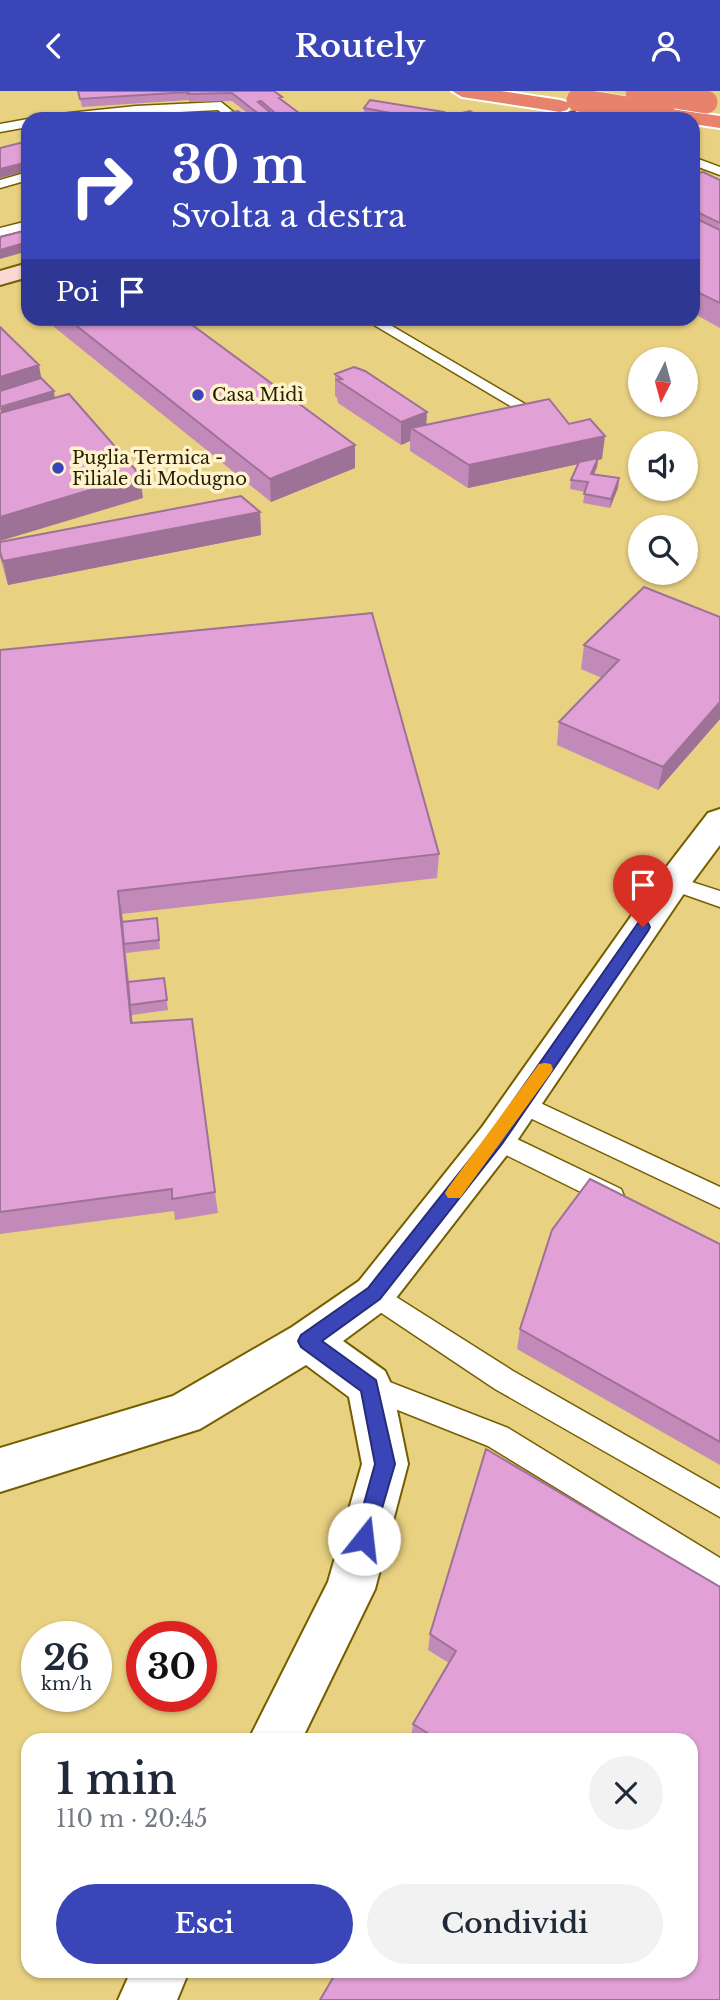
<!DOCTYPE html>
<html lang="it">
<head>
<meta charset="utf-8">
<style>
	:root { --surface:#fff; --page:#f2f2f3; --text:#1f2937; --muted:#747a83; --accent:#3a45b8 }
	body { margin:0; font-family:"Libre Baskerville",serif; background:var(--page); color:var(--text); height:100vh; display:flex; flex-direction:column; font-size:26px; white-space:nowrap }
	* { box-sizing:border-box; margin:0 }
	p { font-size:23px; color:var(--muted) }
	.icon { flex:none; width:38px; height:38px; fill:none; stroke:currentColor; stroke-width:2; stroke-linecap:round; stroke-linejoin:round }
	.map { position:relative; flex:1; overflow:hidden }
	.sheet { position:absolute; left:21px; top:1642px; width:677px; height:245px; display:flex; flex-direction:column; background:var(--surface); border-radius:21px; box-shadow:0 2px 5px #0004 }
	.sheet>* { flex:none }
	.guide { position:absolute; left:21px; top:21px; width:679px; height:214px; border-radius:21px; box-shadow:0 2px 5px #0004; background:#3a45b8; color:#fff; overflow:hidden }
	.needle { width:46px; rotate:186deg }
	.buttons { position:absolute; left:628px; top:256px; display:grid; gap:14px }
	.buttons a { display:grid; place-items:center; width:70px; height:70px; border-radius:50%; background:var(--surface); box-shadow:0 2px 5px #0004; font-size:35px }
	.speed { position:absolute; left:21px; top:1530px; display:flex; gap:14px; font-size:35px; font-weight:700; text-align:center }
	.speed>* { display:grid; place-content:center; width:91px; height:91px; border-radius:50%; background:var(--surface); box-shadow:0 2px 5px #0004; line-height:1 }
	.speed small { font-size:18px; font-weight:400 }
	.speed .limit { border:10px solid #d22; background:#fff; color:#111 }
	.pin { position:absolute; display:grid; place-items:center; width:60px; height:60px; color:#fff; margin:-72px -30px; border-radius:50% 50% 50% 0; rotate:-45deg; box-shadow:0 0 7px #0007 }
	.pin .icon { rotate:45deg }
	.me { position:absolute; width:77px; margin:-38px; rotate:16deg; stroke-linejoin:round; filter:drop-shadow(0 0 5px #0008) }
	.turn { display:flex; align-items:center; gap:24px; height:147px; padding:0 35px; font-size:32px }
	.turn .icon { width:91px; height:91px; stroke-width:2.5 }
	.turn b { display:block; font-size:49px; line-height:60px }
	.then { display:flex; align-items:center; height:66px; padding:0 35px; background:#0003; gap:14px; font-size:26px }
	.round { display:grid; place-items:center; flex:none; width:74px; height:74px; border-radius:37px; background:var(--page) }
	.headline { display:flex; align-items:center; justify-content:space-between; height:119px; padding:0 35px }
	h1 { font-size:42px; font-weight:600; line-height:52px }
	.primary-button { display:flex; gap:14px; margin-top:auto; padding:14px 35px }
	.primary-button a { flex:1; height:80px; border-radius:42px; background:var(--accent); color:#fff; font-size:28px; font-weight:600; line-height:80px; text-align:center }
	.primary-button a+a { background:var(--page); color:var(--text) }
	header { display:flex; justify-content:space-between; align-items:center; height:91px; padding:0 35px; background:var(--accent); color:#fff; font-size:32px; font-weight:600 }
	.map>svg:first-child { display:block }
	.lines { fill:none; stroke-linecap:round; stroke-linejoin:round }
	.service-casing { stroke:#755e00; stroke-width:3 }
	.minor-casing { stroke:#755e00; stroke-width:4 }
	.secondary-casing { stroke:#755e00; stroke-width:4 }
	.motorway-casing { stroke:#fff; stroke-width:4 }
	.service { fill:#fff; fill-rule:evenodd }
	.minor { fill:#fff; fill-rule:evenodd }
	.secondary { fill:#f8dad3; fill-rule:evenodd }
	.motorway { fill:#e7826d; fill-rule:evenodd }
	.motorway-bridge-casing { stroke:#fff; stroke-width:24; stroke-linecap:butt }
	.motorway-bridge { stroke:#e7826d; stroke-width:23 }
	.wall { fill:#c28ab8 }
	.shaded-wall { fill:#9e7196 }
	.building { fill:#e1a1d6; stroke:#9e7196; stroke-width:2; fill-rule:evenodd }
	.route { fill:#3a45b8; stroke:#262d78; stroke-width:2 }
	.slow { fill:#f59e0b }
	.poi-dot { fill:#3a45b8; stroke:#fef3cd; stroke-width:2.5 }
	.labels { text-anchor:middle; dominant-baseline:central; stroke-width:7; stroke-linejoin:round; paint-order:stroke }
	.far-poi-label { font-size:18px; fill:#271e00; stroke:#fef3cd; text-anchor:start }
</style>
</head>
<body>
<header><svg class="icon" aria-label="back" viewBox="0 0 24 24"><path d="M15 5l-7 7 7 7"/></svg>Routely<svg class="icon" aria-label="person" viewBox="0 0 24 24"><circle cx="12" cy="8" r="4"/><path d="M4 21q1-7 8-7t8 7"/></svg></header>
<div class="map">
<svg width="720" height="1909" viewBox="0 0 720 1909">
	<rect width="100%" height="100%" fill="#e9d182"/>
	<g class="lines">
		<g class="service-casing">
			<path id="service" d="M221 11 242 28H229L218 19 44 28 50 24 136 15Z
				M28 28V36L0 41V33Z
				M693 66 720 76V84L693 74Z
				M28 81V89L0 97V89Z
				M28 130V138L0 145V137Z
				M364 228H380L542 323 534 328 529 326Z
				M673 785 720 800V816L666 797 663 792 666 787Z
				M521 1003 720 1096V1117L513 1019 509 1012 513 1005Z
				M496 1038 621 1098 624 1105 621 1112 612 1115 603 1112 488 1055 484 1048 488 1041Z
				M374 1192 513 1280 720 1398V1426L495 1298 365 1211 361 1203 365 1195Z
				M369 1283 508 1337 720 1467V1497L488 1355 360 1304 356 1295 360 1286Z"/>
		</g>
		<g class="minor-casing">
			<path id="minor" d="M720 718V754L685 801 510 1060 389 1216 343 1250 385 1280 392 1295 408 1373 375 1498 302 1648H249L328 1491 362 1373 349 1306 306 1274 200 1338 0 1401V1357L173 1305 292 1236 359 1190 482 1036 661 783 708 722Z
				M131 1880H189L177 1909H118Z"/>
		</g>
		<g class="secondary-casing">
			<path id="secondary" d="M640 3 647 5 650 9 647 13 594 28H561L564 24Z
				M28 172V186L0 194V180Z"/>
		</g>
		<g class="motorway-casing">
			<path id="motorway" d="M452 0H501L560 9 567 11 570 15 567 19 560 21 462 6Z
				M664 17 720 25V37L693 33V28L657 27 654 23 657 19Z"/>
		</g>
		<use href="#service" class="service"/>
		<use href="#minor" class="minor"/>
		<use href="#secondary" class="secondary"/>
		<use href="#motorway" class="motorway"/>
		<g class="motorway-bridge-casing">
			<path id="motorway-bridge" d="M637 0 706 11
				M578 9 664 23"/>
		</g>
		<use href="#motorway-bridge" class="motorway-bridge"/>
	</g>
	<path class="wall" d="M78 0H274L282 9 307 28H255L232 10 189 11V9L82 16Z
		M364 17 444 28H378L364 25Z
		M458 23 480 28H458Z
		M693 83 720 89V237L693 222Z
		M47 228H184L355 377 271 411 48 231Z
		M335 283 426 333H569L602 368 598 369 597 376 594 383 619 387 618 397 610 417 583 412 585 401 570 398 571 389 578 373 468 397 410 360V350L401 354 338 312 337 307 335 305Z
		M260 421 261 444 8 494 0 466V451Z
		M720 526V628L658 699 557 654 559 631 602 587 581 578 584 554Z
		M0 559 439 763 437 787 122 823 123 831 157 827 160 858 126 862 129 891 164 887 168 919 132 924V931L215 1101 218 1122 175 1129 174 1120 0 1143Z
		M720 1153V1374L517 1258 520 1238Z
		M720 1496 691 1648H414L411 1647 413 1633 449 1572 428 1559 430 1543Z"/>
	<path class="shaded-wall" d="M26 72 28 80 0 87V78Z
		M28 151V160L0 168V159Z
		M39 274 43 297 0 310V286Z
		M54 300 55 310 2 326 0 317Z
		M427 321 426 344 411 337 410 350 401 354V331Z
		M605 345 602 368 598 369 597 376 590 392 591 383 597 369 468 397 469 374Z
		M355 354V377L271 411 270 388Z
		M140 384 143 407 0 450V426Z
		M619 387 618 397 610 417 611 408Z
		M260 421 261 444 8 494 3 470Z
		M720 611V628L658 699 663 676Z
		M118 800 122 823 125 853H124L135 954 131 932Z"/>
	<path class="building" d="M78 0H274L282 6 279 7 307 28H265L232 2 188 3 189 1 80 8ZM261 10 281 27 278 28 258 11Z
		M370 9 444 21 439 28H402L404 26 401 24 364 17Z
		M238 20 248 28H210L208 26Z
		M470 20 480 26 466 28 458 23Z
		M28 50V71L0 78V57Z
		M703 81 720 89V132L693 119V83Z
		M693 126 720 139V212L693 199Z
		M28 139V151L0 159V146Z
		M68 228H184L355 354 270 388Z
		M0 236 39 274 0 286Z
		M354 276 365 280 427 321 401 331 337 289 342 288 335 283Z
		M41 287 54 300 0 316V300Z
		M69 303 140 384 0 426V322Z
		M549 308 569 333 590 328 605 345 469 374 411 337Z
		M598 367 591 383 619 387 611 408 584 403 588 391 571 389 579 371Z
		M241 405 260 421 3 470 0 461V451Z
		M644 496 720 526V611L663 676 559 631 619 569 584 554Z
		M372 522 439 763 118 800 131 932 192 928 215 1101 172 1108V1098L0 1121V559Z
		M157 827 159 849 124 853 122 831Z
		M164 887 167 909 130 914 128 891Z
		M590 1088 720 1153V1351L520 1238 552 1139Z
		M486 1358 720 1496V1909H320L337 1880H691V1648H433L434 1646 413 1633 456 1560 430 1543Z"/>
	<path class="route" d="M643 830 648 832 650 836 648 840 502 1053 380 1208 322 1250 376 1289 395 1373 371 1455 364 1457 357 1455 354 1448 375 1373 361 1300 301 1256 298 1250 301 1244 368 1197 490 1043 638 832Z"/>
	<path class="slow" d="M545 972 551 973 553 978 551 982 460 1107H448L445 1102 448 1097 539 973Z"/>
	<g class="poi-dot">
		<circle cx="198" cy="304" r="7"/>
		<circle cx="58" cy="377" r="7"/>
	</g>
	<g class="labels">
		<g class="far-poi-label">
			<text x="212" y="304">Casa Midì</text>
			<text x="72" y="367">Puglia Termica -<tspan x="72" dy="21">Filiale di Modugno</tspan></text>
		</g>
	</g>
</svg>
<div class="buttons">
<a><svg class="needle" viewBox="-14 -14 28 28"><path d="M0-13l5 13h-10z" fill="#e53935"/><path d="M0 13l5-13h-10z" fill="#747a83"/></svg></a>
<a><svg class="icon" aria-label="sound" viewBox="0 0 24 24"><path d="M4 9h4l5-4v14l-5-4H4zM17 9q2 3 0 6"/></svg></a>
<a><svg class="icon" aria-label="search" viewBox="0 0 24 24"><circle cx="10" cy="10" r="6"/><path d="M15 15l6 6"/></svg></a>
</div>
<div class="speed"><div>26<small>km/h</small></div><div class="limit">30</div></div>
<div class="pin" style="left:643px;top:836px;background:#d93025"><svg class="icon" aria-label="arrive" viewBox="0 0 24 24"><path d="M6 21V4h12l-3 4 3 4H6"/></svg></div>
<svg class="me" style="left:364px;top:1448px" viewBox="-20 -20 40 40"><circle r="19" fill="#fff"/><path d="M0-13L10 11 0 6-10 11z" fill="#3a45b8"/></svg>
<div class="guide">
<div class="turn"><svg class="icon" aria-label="right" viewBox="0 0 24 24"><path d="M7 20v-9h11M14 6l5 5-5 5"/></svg><div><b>30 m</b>Svolta a destra</div></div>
<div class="then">Poi<svg class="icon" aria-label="arrive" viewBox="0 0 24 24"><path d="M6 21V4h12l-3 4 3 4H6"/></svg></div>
</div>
<section class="sheet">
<div class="headline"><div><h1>1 min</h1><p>110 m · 20:45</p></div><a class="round"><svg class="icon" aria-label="close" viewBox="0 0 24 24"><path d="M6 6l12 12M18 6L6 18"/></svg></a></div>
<div class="primary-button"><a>Esci</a><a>Condividi</a></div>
</section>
</div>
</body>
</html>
